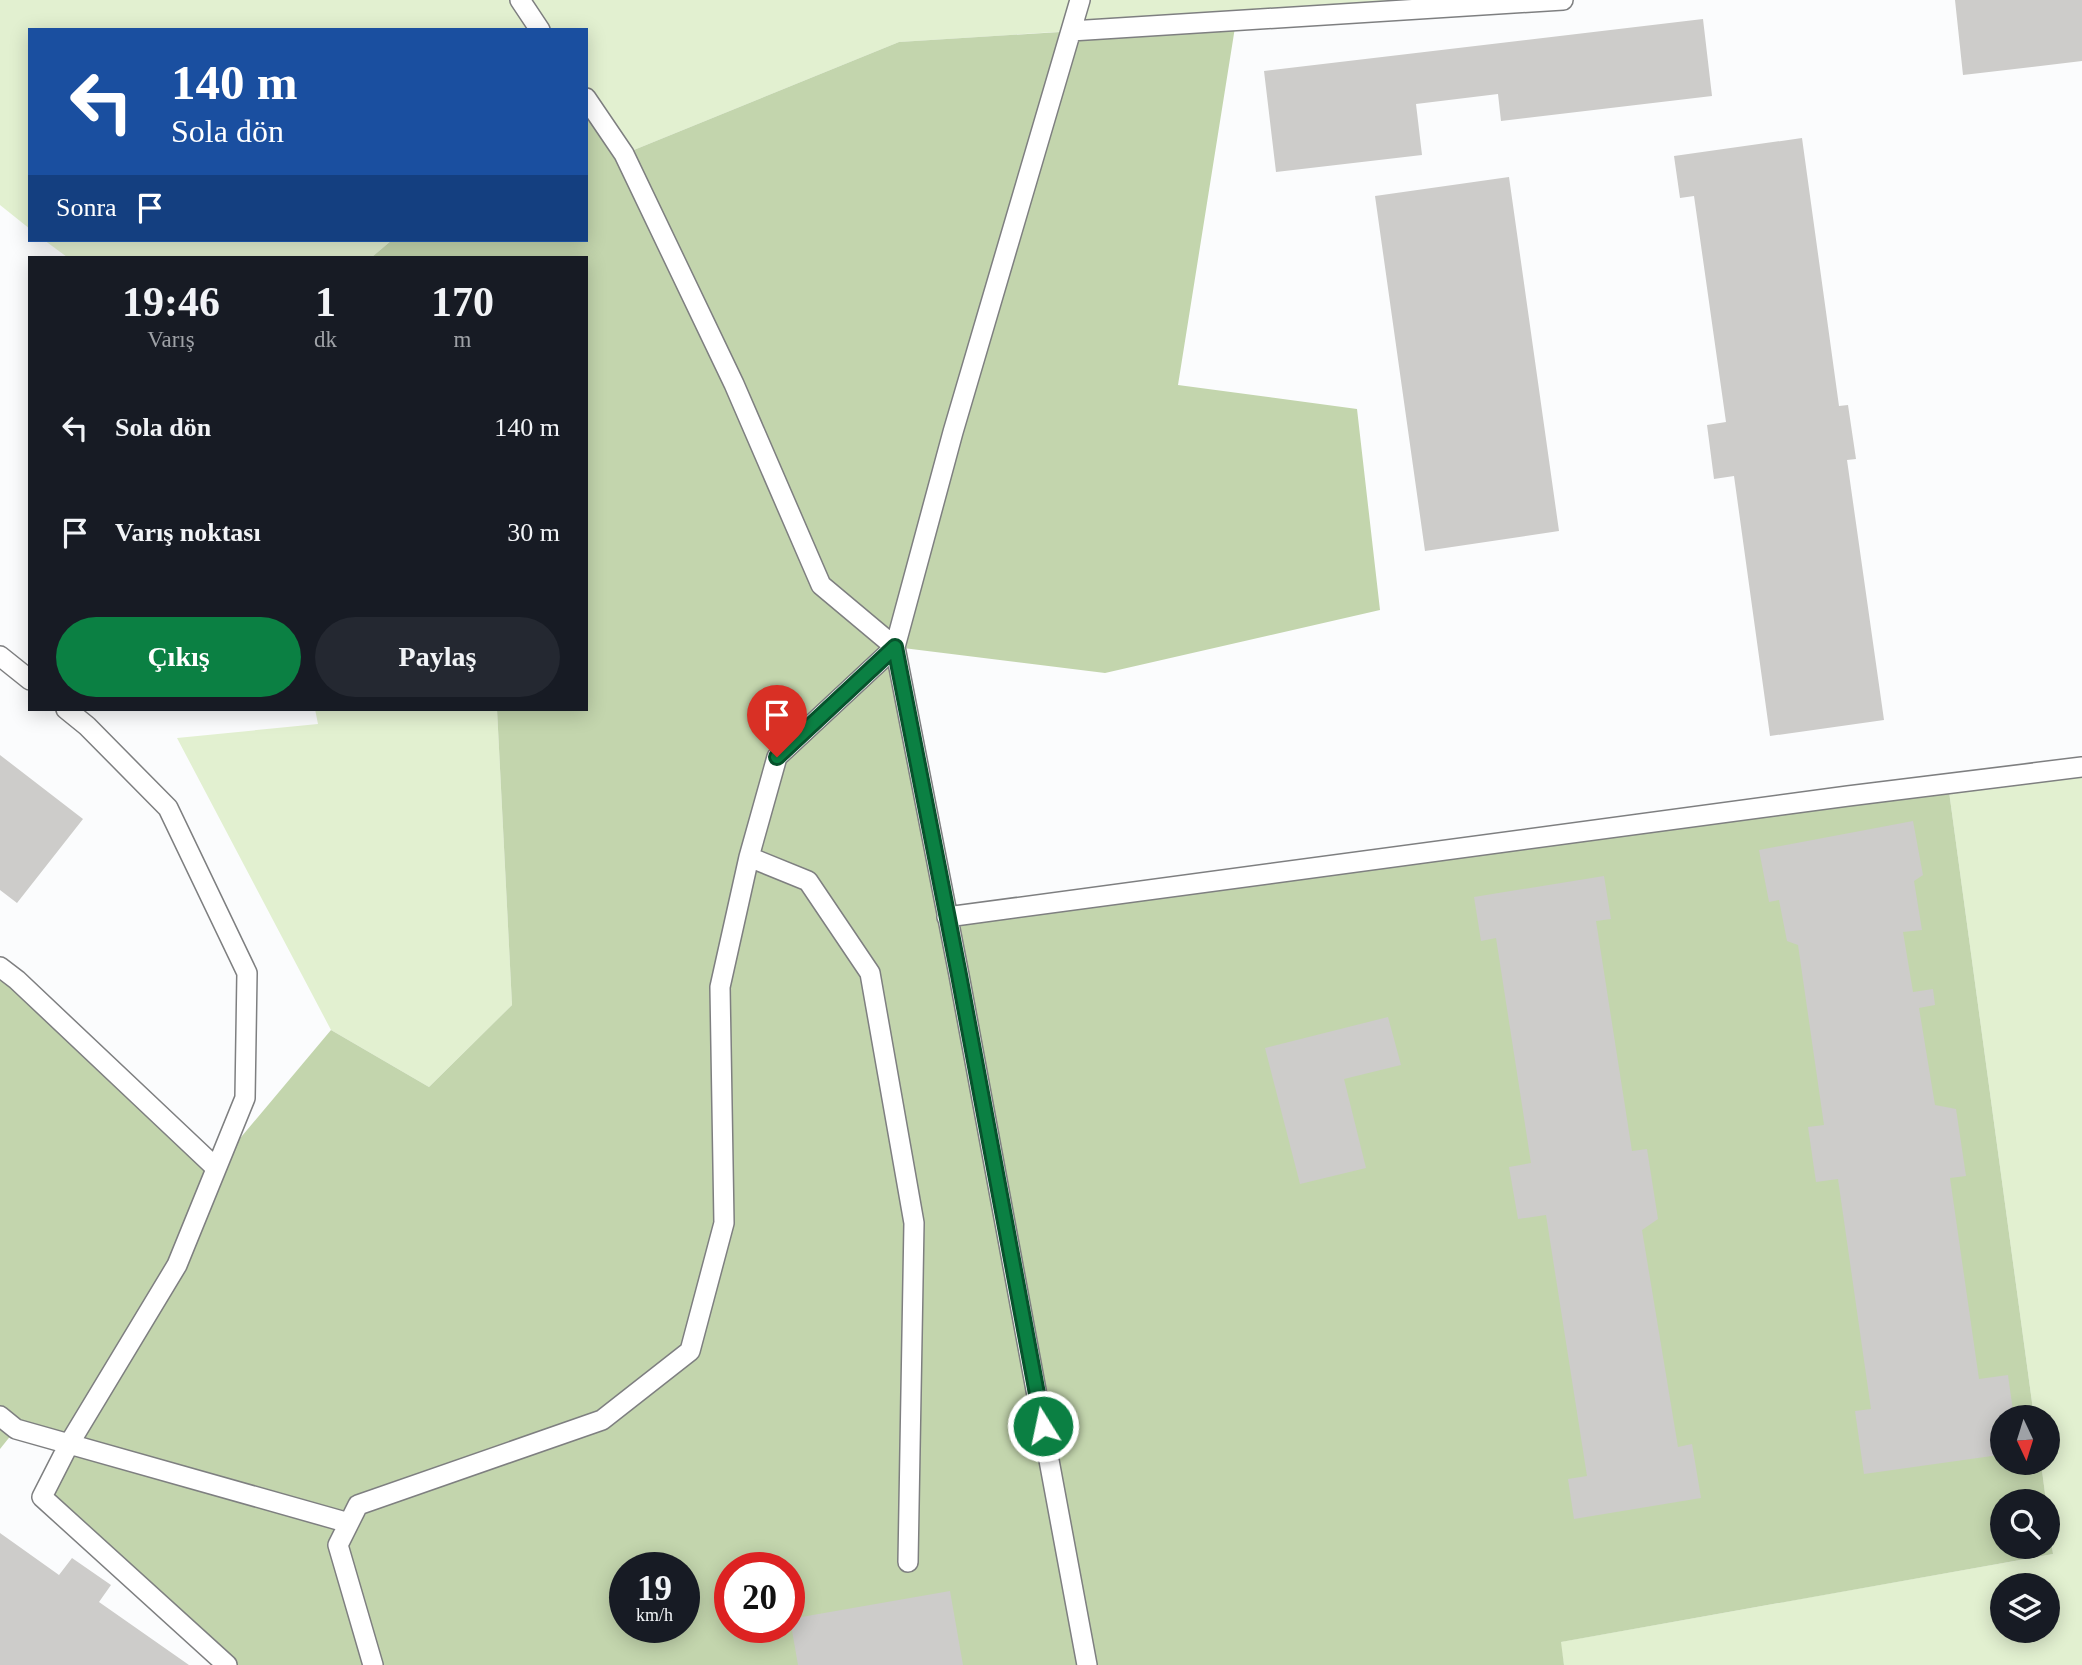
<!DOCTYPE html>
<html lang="tr">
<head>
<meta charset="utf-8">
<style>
	:root { --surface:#171b24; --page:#242831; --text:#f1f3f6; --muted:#9ea1a6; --accent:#0b8043 }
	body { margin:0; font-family:Georgia,serif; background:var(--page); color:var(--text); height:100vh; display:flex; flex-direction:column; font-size:26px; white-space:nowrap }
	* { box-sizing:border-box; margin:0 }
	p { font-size:23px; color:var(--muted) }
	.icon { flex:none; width:38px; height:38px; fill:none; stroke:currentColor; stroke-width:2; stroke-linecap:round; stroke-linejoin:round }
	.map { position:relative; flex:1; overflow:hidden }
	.drawer { position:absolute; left:28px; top:256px; width:560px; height:455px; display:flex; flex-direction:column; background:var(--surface); border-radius:0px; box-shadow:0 4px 18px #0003 }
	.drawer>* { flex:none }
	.hud { position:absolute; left:28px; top:28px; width:560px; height:214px; border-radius:0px; box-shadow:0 4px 18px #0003; background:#1a4fa0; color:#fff; overflow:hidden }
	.needle { width:46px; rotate:176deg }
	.fabs { position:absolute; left:1990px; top:1405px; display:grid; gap:14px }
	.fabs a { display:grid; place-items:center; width:70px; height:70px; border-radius:50%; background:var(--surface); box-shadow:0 4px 18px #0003; font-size:35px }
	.speed { position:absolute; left:609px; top:1552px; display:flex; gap:14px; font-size:35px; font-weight:700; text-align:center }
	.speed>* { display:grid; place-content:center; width:91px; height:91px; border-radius:50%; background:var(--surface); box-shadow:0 4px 18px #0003; line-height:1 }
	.speed small { font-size:18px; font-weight:400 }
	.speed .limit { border:10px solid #d22; background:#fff; color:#111 }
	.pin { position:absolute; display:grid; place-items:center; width:60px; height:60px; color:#fff; margin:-72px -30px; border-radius:50% 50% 50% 0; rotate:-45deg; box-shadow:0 0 7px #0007 }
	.pin .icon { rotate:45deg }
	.me { position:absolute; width:77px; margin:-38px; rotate:350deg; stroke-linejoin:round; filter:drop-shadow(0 0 5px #0008) }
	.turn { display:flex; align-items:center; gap:24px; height:147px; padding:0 28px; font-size:32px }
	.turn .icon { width:91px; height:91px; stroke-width:2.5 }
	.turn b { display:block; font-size:49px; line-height:60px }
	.then { display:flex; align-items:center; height:66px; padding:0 28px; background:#0003; gap:14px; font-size:26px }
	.eta { display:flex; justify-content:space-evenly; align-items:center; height:119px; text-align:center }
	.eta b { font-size:42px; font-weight:700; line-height:49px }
	.primary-button { display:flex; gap:14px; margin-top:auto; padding:14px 28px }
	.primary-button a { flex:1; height:80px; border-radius:42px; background:var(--accent); color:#fff; font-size:28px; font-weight:700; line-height:80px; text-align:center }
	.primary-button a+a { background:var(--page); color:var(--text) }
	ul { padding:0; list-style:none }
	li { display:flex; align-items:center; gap:21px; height:105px; padding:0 28px }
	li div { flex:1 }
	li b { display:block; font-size:26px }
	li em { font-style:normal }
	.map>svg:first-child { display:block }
	.green { fill:#e2f0d0; fill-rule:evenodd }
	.forest { fill:#c3d5ad; fill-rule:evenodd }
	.building { fill:#cdccca }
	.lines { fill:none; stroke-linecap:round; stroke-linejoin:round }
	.service-casing { stroke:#7e7f80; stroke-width:22 }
	.service { stroke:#fff; stroke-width:19 }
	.route-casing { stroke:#07532c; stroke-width:18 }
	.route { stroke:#0b8043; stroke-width:12 }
</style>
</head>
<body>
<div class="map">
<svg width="2082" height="1665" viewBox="0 0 2082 1665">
	<rect width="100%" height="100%" fill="#fbfcfd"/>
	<path class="green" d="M0 0H1563L899 42 624 154 586 98V30H30V229L0 205Z
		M44 240H392L372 257H67Z
		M315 709H497L512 1005 429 1087 331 1030 177 738 318 724Z
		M2082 767V1665H1564L1560 1642 2053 1554 2048 1502 2046 1501 2041 1463H2048V1418L2034 1417 1948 784ZM2002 1586H2048V1631H2002Z"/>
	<path class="forest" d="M1236 21 1178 385 1357 409 1380 610 1105 673 895 647 947 917 1948 784 2034 1417 2002 1418V1463H2041L2046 1501 2002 1502V1547H2048V1514L2053 1554 1561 1642 1564 1665H227L42 1497 68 1445 16 1429 0 1449V967L216 1167 331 1030 429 1087 512 1005 497 709H586V257H372L392 240H586V98L624 154 899 42ZM625 1568H684V1628H625ZM730 1568H789V1628H730Z"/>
	<path class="building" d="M1955 0H2082V61L1963 75Z
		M1703 19 1712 96 1501 121 1498 94 1416 104 1422 155 1276 172 1264 71Z
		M1802 138 1839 406 1848 405 1856 459 1847 460 1884 720 1770 736 1734 476 1714 479 1707 425 1726 422 1694 196 1680 198 1674 156Z
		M1509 177 1559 531 1425 551 1375 196Z
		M0 755 83 819 17 903 0 890Z
		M1913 821 1923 875 1914 881 1922 930 1903 932 1913 992 1933 989 1935 1005 1919 1008 1935 1105 1956 1109 1966 1176 1950 1178 1979 1379 2008 1375 2014 1418H2002V1421L1994 1422 1999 1455 1864 1474 1855 1411 1871 1409 1838 1179 1816 1182 1808 1127 1824 1125 1798 945 1787 941 1779 900 1769 902 1759 850Z
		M1604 876 1611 919 1596 921 1632 1151 1647 1149 1658 1219 1642 1230 1678 1447 1692 1444 1701 1498 1574 1519 1568 1479 1587 1476 1546 1215 1518 1219 1509 1167 1531 1163 1496 938 1481 941 1474 897Z
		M1388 1017 1401 1065 1344 1079 1366 1168 1300 1184 1265 1048Z
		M0 1533 59 1575 72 1558 111 1585 99 1602 189 1665H0Z
		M950 1591 963 1665H798L790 1619Z"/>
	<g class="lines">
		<g class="service-casing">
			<path id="service" d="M520 0 540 30
				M1080 0 953 432 895 647 959 975 1087 1665
				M1071 31 1563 0
				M0 656 30 680
				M66 709 87 726 168 808 247 973 245 1098 177 1265 69 1444 42 1497 227 1665
				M749 857 808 881 870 973 914 1223 908 1562
				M947 917 1848 796 2082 767
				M0 967 17 980 216 1168
				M0 1416 16 1429 349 1523
				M373 1665 338 1545 358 1505 602 1420 690 1351 724 1223 720 987 749 857 777 757 895 647 821 585 734 384 624 154 586 98"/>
		</g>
		<use href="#service" class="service"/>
	</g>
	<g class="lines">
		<g class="route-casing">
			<path id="route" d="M777 757 895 647 959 975 1043 1426"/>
		</g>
		<use href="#route" class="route"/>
	</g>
</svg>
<div class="fabs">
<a><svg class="needle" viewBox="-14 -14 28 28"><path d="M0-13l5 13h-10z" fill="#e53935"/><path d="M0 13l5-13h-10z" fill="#9ea1a6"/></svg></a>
<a><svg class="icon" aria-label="search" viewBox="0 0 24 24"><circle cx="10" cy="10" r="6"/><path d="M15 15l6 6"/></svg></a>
<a><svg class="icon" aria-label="layers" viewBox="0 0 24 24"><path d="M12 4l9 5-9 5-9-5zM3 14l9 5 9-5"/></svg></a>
</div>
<div class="speed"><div>19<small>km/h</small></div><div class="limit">20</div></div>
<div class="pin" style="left:777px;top:757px;background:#d93025"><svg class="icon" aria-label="arrive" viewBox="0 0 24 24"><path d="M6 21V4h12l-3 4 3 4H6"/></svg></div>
<svg class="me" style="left:1043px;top:1426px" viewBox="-20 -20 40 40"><circle r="17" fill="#0b8043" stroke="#fff" stroke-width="3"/><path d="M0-11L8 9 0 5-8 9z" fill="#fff"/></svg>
<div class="hud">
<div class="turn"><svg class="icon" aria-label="left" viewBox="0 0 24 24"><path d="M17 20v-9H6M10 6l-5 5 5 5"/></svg><div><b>140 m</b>Sola dön</div></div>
<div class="then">Sonra<svg class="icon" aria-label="arrive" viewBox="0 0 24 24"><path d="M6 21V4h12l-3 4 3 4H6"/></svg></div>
</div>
<section class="drawer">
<div class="eta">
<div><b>19:46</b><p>Varış</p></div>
<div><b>1</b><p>dk</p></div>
<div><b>170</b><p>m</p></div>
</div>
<ul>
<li><svg class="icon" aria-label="left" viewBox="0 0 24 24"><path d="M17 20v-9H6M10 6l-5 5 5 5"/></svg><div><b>Sola dön</b></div><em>140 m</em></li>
<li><svg class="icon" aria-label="arrive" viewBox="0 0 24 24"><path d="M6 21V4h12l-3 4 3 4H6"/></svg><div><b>Varış noktası</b></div><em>30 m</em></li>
</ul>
<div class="primary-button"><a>Çıkış</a><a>Paylaş</a></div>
</section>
</div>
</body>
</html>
